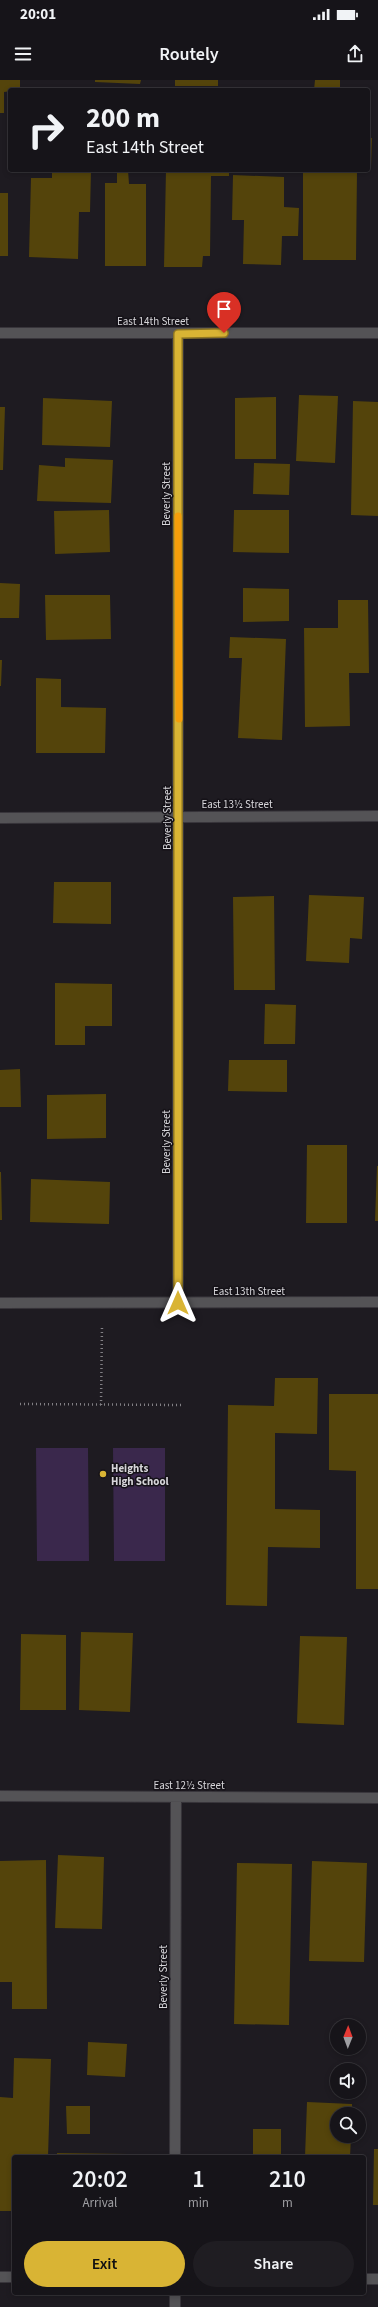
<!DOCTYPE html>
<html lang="en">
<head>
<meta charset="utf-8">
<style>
	:root { --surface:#161419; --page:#1f1d22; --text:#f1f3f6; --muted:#9e9ea2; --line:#353338; --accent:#d9b434 }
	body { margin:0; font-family:"Source Sans 3",sans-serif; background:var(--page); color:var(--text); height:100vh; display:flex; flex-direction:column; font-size:15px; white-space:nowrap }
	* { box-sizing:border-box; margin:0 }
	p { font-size:13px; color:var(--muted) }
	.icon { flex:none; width:22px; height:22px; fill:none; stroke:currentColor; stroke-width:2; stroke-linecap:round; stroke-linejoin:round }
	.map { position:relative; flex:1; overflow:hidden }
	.sheet { position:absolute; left:12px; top:2075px; width:354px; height:140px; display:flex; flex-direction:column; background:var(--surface); border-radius:4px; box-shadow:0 2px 6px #0003,0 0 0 1px var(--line) }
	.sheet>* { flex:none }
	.top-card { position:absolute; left:8px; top:8px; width:362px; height:84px; border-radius:4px; box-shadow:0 2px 6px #0003,0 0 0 1px var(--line); background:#161419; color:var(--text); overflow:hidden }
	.needle { width:26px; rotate:1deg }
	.fabs { position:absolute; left:330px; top:1939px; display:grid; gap:8px }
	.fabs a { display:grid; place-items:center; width:36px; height:36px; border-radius:50%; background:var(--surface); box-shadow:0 2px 6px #0003,0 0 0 1px var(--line); font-size:20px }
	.pin { position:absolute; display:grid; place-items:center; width:34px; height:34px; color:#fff; margin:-41px -17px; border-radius:50% 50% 50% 0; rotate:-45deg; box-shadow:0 0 4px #0007 }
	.pin .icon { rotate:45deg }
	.me { position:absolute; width:44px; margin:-22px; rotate:0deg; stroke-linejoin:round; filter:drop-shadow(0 0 3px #0008) }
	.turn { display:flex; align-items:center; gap:14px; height:84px; padding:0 12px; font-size:18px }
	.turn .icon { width:52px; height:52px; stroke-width:2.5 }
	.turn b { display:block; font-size:28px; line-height:34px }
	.eta { display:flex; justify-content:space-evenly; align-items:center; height:68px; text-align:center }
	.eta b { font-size:24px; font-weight:600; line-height:28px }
	.button { display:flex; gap:8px; margin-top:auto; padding:8px 12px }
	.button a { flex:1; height:46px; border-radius:24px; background:var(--accent); color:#111; font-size:16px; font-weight:600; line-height:46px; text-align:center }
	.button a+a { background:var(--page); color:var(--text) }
	.status { display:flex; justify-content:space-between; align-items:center; height:28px; padding:0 20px; background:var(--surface); direction:ltr }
	.status svg { height:11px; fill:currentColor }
	header { display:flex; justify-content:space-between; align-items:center; height:52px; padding:0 12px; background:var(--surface); font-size:18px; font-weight:600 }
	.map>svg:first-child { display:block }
	.green { fill:#3a284c }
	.building { fill:#54440b }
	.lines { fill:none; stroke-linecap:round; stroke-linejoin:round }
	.minor-casing { stroke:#38353b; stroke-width:12 }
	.tertiary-casing { stroke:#38353b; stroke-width:12 }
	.path { stroke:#828085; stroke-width:2.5; stroke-dasharray:1 3; stroke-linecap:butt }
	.minor { stroke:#545356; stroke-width:10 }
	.tertiary { stroke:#545356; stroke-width:10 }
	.route-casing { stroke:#8d7522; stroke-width:10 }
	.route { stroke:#d9b434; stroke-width:7 }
	.slow { stroke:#f59e0b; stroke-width:7 }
	.poi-dot { fill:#d9b434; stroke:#151218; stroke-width:1.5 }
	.labels { text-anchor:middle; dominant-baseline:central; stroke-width:3; stroke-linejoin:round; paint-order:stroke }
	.street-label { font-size:11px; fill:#d6d5d9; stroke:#151218 }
	.poi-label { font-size:11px; font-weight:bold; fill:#d6d5d9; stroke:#151218; text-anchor:start }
</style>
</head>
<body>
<div class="status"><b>20:01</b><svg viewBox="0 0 49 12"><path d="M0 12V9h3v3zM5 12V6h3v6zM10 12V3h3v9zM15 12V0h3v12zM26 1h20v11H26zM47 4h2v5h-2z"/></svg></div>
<header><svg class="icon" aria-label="menu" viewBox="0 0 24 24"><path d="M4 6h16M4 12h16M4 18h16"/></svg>Routely<svg class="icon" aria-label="share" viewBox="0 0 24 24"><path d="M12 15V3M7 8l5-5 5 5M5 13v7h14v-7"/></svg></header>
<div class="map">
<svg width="378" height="2227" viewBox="0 0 378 2227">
	<rect width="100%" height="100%" fill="#1e1b21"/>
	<path class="green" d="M36 1368H88L89 1481H37Z
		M113 1368H165V1481H114Z"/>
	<path class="building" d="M0 0H20V10L4 12V33H0Z
		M95 0H141L140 4 95 2Z
		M175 0H218V6H175Z
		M315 0H340V10H314Z
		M368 58H372L371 88H368Z
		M52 90H91L90 132H79L78 179 29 177 31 98H52Z
		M117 90H128L129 104H146V186H105V103H117Z
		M166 90H229V96H211L210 176H203L202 187H164Z
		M303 90 357 91 356 180H303Z
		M233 95 284 97V127L299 128 298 156H282L281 185 243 184 244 140H232Z
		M0 113H8V176H0Z
		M299 315 338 316 335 383 296 381Z
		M276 317V379H235V318Z
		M43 318 112 321 110 367 42 365Z
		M353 321 378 322V436L351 435Z
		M0 327H5L3 390H0Z
		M65 378 113 380 111 423 37 421 39 385 65 387Z
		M254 383 290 384 289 415 253 414Z
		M109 430 110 472 55 474 54 431Z
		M234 430H289V473L233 472Z
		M0 503 20 504 19 538H0Z
		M243 508 289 509V541L243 542Z
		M45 515H110L111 559 46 560Z
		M338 520H368L369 593H349L350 646 305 647 304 548H338Z
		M230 557 286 559 282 660 238 658 242 578H229Z
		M0 580H2L1 606H0Z
		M36 598 61 599V627L106 628 105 673H36Z
		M54 802H111V844L53 843Z
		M309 815 364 817 362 859 350 858 349 883 306 881Z
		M274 816 275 910H234L233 817Z
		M55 903 112 904V946H85V965H55Z
		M265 924 296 925 295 964H264Z
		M229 980H287V1012L228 1011Z
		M20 989 21 1027H0V990Z
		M106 1014V1058L47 1059V1015Z
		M307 1065H347V1143H306Z
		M377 1086H378V1141H375Z
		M0 1092H1L2 1140H0Z
		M31 1099 110 1102 109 1144 30 1142Z
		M275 1298H318L317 1354 275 1353V1429L320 1430V1468L268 1467 267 1526 226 1525 228 1325 274 1326Z
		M329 1314H378V1509H356V1391L329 1390Z
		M81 1552 133 1553 130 1632 79 1630Z
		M21 1554 66 1555V1630H20Z
		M300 1556 347 1557 344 1645 297 1643Z
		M58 1775 104 1777 102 1849 55 1848Z
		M46 1780 47 1929H12V1902H0V1781Z
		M312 1781 367 1783 364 1882 309 1881Z
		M237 1783 292 1784 289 1945 234 1944Z
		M88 1962 127 1964 125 1997 87 1995Z
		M14 1978 51 1979 48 2077H14V2131H0V2017L13 2018Z
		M307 2022 352 2024V2034H337V2056H351L350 2077H305Z
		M66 2026H90V2054H67Z
		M253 2049H281V2077H253Z
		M374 2069H378V2125H373Z
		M57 2073 128 2074V2077H57Z"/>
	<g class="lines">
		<g class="minor-casing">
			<path id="minor" d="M0 738 378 736
				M0 1223 378 1222
				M178 1223V253
				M0 1716 378 1718
				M175 2077 176 1717
				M0 2197H14
				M364 2199H378
				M175 2213V2227"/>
		</g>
		<g class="tertiary-casing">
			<path id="tertiary" d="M0 253H378"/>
		</g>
		<path class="path" d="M20 1324 183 1325
			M101 1325 102 1245"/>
		<use href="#minor" class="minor"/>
		<use href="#tertiary" class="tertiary"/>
	</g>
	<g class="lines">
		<g class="route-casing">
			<path id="route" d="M178 1223V254L224 253"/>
		</g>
		<use href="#route" class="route"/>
		<path class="slow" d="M178 436 179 639"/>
	</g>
	<circle class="poi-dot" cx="103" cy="1394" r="4"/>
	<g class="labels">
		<g class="street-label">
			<text x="153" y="241">East 14th Street</text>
			<text transform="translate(166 414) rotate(-90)">Beverly Street</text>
			<text x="237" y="724">East 13½ Street</text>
			<text transform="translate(167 738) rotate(-90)">Beverly Street</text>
			<text transform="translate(166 1062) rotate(-90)">Beverly Street</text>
			<text x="249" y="1211">East 13th Street</text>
			<text x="189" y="1705">East 12½ Street</text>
			<text transform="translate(163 1897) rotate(-90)">Beverly Street</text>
		</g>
		<g class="poi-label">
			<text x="111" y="1388">Heights<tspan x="111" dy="13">High School</tspan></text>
		</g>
	</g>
</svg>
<div class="fabs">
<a><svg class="needle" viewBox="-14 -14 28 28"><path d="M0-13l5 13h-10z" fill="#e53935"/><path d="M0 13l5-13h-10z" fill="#9e9ea2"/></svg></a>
<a><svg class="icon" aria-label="sound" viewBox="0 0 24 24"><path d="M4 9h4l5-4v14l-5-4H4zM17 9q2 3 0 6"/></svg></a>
<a><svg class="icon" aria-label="search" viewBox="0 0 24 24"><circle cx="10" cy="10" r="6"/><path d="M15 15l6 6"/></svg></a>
</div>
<div class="pin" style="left:224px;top:253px;background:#d93025"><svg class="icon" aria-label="arrive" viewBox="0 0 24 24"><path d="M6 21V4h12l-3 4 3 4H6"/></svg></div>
<svg class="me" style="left:178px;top:1223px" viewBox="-20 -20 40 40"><path d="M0-17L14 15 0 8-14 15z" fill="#d9b434" stroke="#fff" stroke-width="4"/></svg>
<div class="top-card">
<div class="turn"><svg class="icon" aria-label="right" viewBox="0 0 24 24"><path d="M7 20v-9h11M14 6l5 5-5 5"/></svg><div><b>200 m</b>East 14th Street</div></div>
</div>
<section class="sheet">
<div class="eta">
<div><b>20:02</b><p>Arrival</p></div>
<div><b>1</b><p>min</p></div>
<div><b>210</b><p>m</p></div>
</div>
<div class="button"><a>Exit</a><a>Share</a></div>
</section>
</div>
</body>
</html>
